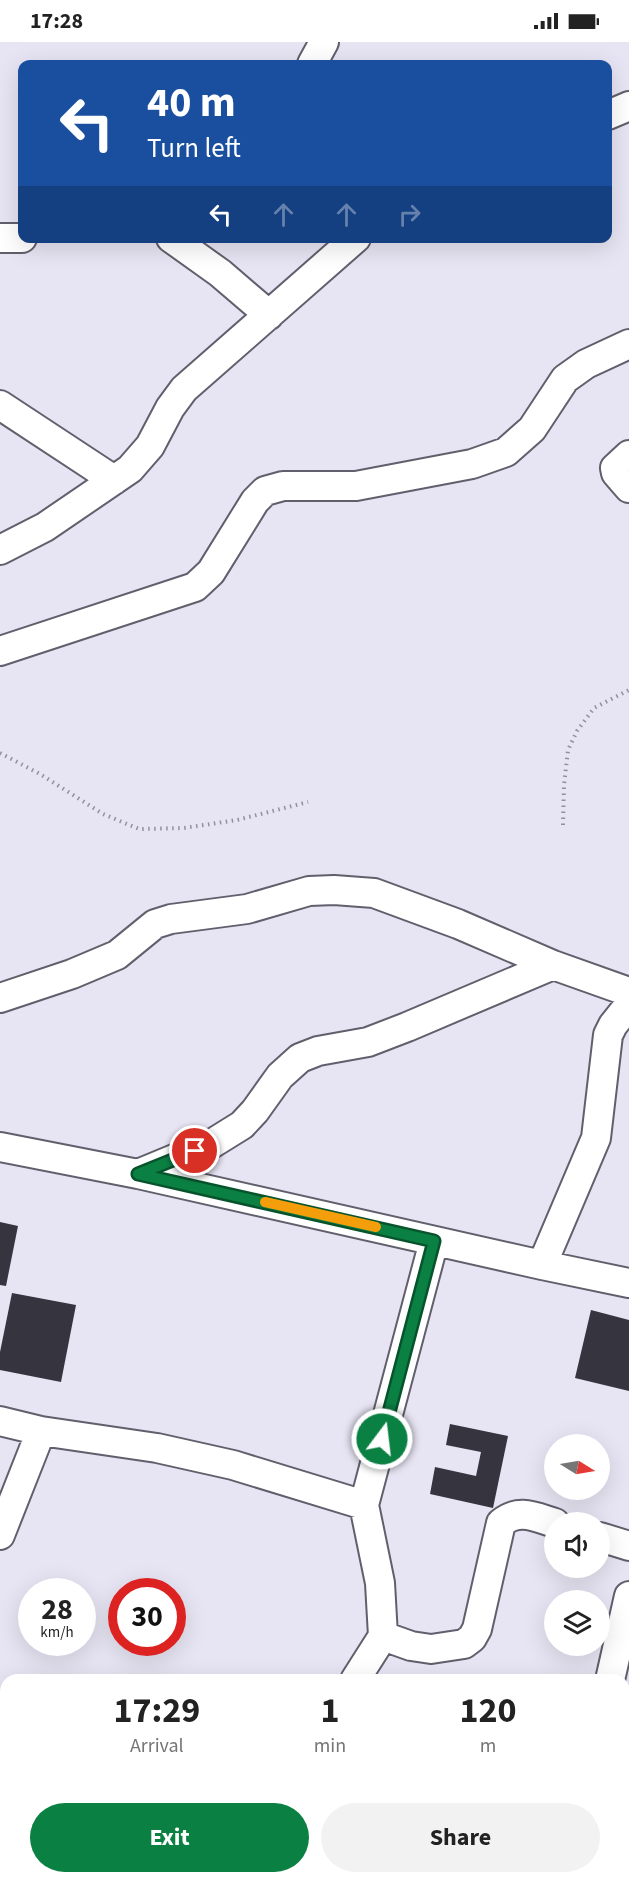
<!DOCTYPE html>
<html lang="en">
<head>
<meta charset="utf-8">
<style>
	:root { --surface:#fff; --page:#f2f2f2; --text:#222; --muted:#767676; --accent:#0b8043 }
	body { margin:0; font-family:"Source Sans 3",sans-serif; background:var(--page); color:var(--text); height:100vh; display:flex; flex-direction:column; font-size:22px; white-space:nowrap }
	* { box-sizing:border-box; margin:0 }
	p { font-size:20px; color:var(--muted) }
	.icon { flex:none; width:33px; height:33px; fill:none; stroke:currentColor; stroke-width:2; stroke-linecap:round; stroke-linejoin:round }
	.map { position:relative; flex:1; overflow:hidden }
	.drawer { position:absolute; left:0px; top:1632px; width:630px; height:210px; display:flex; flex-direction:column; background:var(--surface); border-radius:18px 18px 0 0; box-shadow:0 6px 24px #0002 }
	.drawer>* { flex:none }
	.banner { position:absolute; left:18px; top:18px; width:594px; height:183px; border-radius:12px; box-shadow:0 6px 24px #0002; background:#1a4fa0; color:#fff; overflow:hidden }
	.needle { width:39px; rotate:101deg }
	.fabs { position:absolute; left:544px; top:1392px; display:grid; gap:12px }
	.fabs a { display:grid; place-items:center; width:66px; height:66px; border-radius:50%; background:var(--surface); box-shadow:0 6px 24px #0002; font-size:30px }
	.speed { position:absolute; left:18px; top:1536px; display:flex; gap:12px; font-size:30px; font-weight:700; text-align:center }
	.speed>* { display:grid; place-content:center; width:78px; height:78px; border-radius:50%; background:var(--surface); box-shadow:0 6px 24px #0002; line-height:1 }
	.speed small { font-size:15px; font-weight:400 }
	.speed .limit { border:9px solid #d22; background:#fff; color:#111 }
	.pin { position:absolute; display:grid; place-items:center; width:51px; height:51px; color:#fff; margin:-26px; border:3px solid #fff; border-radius:50%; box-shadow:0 2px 6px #0007 }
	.me { position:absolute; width:66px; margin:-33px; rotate:15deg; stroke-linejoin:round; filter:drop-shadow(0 0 4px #0008) }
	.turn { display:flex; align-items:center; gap:21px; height:126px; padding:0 30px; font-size:27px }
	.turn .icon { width:78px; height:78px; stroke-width:2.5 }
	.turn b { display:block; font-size:42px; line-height:51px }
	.lanes { display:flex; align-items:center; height:57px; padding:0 30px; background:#0003; justify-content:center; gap:30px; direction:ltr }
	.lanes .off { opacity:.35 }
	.eta { display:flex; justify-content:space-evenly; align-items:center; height:102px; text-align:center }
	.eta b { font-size:36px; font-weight:700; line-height:42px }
	.button { display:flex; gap:12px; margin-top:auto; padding:12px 30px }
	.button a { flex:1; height:69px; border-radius:36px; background:var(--accent); color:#fff; font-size:24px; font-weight:700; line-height:69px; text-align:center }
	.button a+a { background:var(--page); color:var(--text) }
	.status { display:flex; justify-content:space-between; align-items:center; height:42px; padding:0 30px; background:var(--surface); direction:ltr }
	.status svg { height:16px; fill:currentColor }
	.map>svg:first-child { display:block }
	.building { fill:#36343f }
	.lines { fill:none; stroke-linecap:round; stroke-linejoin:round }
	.street-casing { stroke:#625f6c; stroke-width:32 }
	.path { stroke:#93909c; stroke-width:4; stroke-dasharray:1.5 4.5; stroke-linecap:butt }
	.street { stroke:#fff; stroke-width:28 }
	.route-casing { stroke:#07532c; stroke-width:15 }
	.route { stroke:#0b8043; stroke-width:10 }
	.slow { stroke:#f59e0b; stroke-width:10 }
</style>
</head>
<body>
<div class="status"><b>17:28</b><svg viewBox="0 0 49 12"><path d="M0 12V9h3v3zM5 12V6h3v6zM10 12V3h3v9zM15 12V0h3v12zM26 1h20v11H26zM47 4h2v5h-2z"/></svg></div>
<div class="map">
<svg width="629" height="1842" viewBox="0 0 629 1842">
	<rect width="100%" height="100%" fill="#e7e4f3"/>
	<path class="building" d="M0 1180 18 1184 6 1244 0 1243Z
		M12 1251 76 1263 61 1340 0 1328V1310Z
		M591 1268 629 1278V1349L575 1336Z
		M450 1382 508 1394 493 1466 430 1452 435 1425 476 1434 481 1410 446 1403Z"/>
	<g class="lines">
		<g class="street-casing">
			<path id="street" d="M312 22 324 0
				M608 73 629 64
				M0 196H22
				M171 196 220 231 269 273
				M0 363 114 438
				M629 413 615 426 616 431 629 446
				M0 508 45 485 130 427 150 404 170 366 184 347 356 196
				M0 609 195 545 211 530 255 459 265 449 283 444H356L472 422 506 410 532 387 565 337 586 322 629 302
				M0 956 72 932 117 913 155 882 171 877 247 867 309 849 334 848 374 851 458 882 553 923 629 950
				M0 1105 138 1132 542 1223 629 1241
				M138 1132 213 1101 242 1083 255 1069 280 1034 300 1016 318 1009 368 1000 407 985 553 923
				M542 1223 596 1096 608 993 613 983 629 963
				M0 1379 41 1389 157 1406 233 1423 364 1463
				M0 1493 41 1389
				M600 1495 629 1504
				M383 1594 411 1604 431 1607 464 1602 472 1596 477 1587 501 1481C519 1466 535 1475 555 1481
				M355 1638 383 1594 380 1541 364 1463 434 1199
				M610 1638 629 1554
				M0 1726 6 1728
				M418 1836 437 1842
				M561 1842 562 1836"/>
		</g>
		<path class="path" d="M0 711 40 732 103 772 139 787 184 786 237 778 308 760
			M563 783 564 743 568 708 577 689 594 666 629 648"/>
		<use href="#street" class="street"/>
	</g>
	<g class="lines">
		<g class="route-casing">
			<path id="route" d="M195 1109 138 1132 434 1199 382 1397"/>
		</g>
		<use href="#route" class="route"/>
		<path class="slow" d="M265 1160 376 1185"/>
	</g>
</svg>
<div class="fabs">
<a><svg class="needle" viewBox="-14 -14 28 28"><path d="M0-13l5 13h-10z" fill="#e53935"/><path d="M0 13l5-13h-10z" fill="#767676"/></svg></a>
<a><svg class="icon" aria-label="sound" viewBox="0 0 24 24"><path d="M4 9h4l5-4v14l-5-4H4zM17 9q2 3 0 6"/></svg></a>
<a><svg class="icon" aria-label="layers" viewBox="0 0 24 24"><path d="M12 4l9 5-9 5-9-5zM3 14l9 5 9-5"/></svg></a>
</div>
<div class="speed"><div>28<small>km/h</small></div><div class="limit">30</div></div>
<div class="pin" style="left:195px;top:1109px;background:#d93025"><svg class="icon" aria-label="arrive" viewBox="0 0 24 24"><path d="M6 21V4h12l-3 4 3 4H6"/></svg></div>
<svg class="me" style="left:382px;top:1397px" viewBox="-20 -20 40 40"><circle r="17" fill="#0b8043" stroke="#fff" stroke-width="3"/><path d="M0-11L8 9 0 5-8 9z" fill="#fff"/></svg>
<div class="banner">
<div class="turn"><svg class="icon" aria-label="left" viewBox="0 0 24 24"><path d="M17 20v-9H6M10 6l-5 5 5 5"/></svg><div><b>40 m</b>Turn left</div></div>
<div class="lanes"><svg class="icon" aria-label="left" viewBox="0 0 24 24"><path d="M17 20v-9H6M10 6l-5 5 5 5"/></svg><svg class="icon off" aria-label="ahead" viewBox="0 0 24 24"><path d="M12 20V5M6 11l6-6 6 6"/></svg><svg class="icon off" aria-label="ahead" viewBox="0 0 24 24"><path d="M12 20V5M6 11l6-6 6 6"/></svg><svg class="icon off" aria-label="right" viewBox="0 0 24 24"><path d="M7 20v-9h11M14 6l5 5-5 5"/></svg></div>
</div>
<section class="drawer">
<div class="eta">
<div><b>17:29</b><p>Arrival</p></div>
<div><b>1</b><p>min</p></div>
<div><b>120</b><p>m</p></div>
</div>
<div class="button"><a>Exit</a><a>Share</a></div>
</section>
</div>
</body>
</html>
